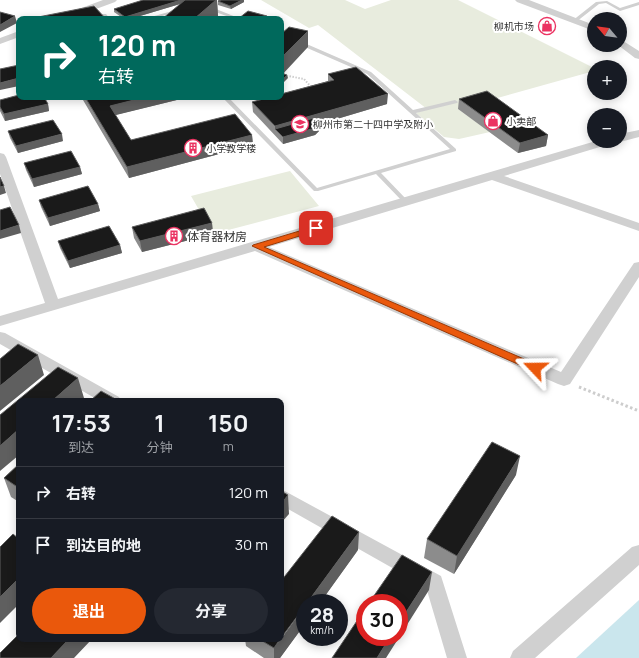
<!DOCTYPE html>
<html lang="zh">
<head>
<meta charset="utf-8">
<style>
	:root { --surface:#171b24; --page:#242831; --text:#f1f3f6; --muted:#9ea1a6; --line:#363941; --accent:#ea580c }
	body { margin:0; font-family:Manrope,"Noto Sans SC",sans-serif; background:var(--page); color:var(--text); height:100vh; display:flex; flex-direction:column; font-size:15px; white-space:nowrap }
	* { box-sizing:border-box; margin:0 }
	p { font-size:13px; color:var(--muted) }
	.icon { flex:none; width:22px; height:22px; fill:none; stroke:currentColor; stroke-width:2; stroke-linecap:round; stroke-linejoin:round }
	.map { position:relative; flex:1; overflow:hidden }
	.side { position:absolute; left:16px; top:398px; width:268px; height:244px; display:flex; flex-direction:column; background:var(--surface); border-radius:8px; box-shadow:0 2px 10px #0003 }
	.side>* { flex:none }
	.top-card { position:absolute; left:16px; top:16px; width:268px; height:84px; border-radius:8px; box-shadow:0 2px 10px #0003; background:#00695c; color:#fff; overflow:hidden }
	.needle { width:26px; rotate:299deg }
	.fabs { position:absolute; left:587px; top:12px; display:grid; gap:8px }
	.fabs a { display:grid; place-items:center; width:40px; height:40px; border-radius:50%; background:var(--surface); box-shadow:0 2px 10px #0003; font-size:20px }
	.speed { position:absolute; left:296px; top:594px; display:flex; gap:8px; font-size:20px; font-weight:700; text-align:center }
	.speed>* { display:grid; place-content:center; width:52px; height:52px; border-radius:50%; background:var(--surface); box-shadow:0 2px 10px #0003; line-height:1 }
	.speed small { font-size:10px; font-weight:400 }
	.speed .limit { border:6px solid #d22; background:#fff; color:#111 }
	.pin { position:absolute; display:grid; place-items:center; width:34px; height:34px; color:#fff; margin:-17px; border-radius:8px; box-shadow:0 2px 6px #0006 }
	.me { position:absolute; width:44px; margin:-22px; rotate:293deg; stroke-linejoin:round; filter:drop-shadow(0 0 3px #0008) }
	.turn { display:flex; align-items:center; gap:14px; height:84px; padding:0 16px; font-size:18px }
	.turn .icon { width:52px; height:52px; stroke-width:2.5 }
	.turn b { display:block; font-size:28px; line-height:34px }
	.eta { display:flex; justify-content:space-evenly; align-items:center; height:68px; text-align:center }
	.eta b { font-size:24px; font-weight:700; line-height:28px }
	.action { display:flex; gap:8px; margin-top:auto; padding:8px 16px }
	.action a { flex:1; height:46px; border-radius:24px; background:var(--accent); color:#fff; font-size:16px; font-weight:700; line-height:46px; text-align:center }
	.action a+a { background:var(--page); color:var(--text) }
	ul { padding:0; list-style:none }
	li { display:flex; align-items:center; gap:12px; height:52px; padding:0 16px; border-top:1px solid var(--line) }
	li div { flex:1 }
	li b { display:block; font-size:15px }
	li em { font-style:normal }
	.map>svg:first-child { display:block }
	.green { fill:#e8ecde }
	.water { fill:#cae6ed }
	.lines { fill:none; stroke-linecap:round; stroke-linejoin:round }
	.path-far1 { stroke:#cdcdcd; stroke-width:2; stroke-dasharray:1.5 1.5; stroke-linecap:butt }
	.path { stroke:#cdcdcd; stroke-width:3; stroke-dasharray:2.5 2.5; stroke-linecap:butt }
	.service { fill:#d0d0d0; fill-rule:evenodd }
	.minor { fill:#d0d0d0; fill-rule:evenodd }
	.wall { fill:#8c8c8c }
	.shaded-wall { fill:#5f5f5f }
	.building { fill:#1a1a1a; stroke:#5f5f5f }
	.route { fill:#ea580c; stroke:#983908 }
	.labels { text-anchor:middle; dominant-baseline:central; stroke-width:4; stroke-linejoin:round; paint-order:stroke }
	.far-poi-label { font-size:10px; fill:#333; stroke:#fff; text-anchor:start }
	.poi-label { font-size:12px; fill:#333; stroke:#fff; text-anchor:start }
</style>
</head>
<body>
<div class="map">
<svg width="639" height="658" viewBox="0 0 639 658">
	<rect width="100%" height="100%" fill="#fff"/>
	<path class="green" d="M261 0H345L365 9 391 0H458L594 68V71L458 109 490 132 459 139 444 137 416 113 427 109 318 25 309 28Z
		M290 171 319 206 213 234 191 196Z"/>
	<path class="water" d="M639 600V658H576Z"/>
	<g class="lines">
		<path class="path-far1" d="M281 72 284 73 283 75 304 79 312 88"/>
		<path class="path" d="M579 387 639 411"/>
		<path class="service" d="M607 1 620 8 639 2V5L620 11 606 3 599 4 576 22 572 21 596 2Z
			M207 7H211L241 19H235L207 9Z
			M179 9H181V11L151 19H144Z
			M102 14H106L110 19H105L102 15Z
			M298 42H302L371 72 413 110 455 100 458 102 457 103 416 113 456 149V151L381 173 408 201 409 202 408 203H404L376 174 318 191H314L222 97H228L317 188 450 149 367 74 298 44Z"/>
		<path class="minor" d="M103 0H117L115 2 69 19H55L57 17Z
			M515 0H529L594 25V31L517 2Z
			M19 31V37L0 44V38Z
			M620 39 639 51V59L635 58 618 45H620Z
			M639 130V137L620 142 618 141H620V134Z
			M596 141H615L613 143 504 176 639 223V231L492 180 269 247 561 372 634 263 639 262V277L570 384 564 386 558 384 255 251 0 326V316L45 303 0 174V153L4 154 6 157 58 299Z
			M0 332 5 333 119 397 121 401H100L0 344Z
			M281 489 441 576 467 658H447L426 587 281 505Z
			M639 545V565L535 658H510L513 651 632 547Z"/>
	</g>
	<path class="wall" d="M143 0H217L218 16 180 4 130 19H124L114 12V9Z
		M218 1 244 2 231 9 218 5Z
		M328 74 387 104 320 124V130L315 135 283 144 253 112 252 102 328 81Z
		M82 97H189L115 115 131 140 252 135 253 145 129 178 83 100Z
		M459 99 548 135 546 146 518 153 458 109Z
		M0 100 48 104 49 111 5 121 0 111Z
		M8 131 63 141 18 153 10 138Z
		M24 163 80 167 82 174 34 187 26 170Z
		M39 200 98 204 100 211 50 226 41 207Z
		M212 223 213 234 142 252 134 238 132 227Z
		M58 241 120 245 122 253 70 268 60 248Z
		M19 464V502L11 497 4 478Z
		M516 475 454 574 424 558 427 539Z
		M358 550 280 658H264L246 646 245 639H281Z"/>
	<path class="shaded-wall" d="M181 0H190V1L130 19H125V17Z
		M216 0H217L218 16 215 19H194Z
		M242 0H244V2L231 9 230 6Z
		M15 16 17 23 0 32V25Z
		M267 16V19H263Z
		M308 31V47L281 76V58Z
		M287 75 288 78 281 85V81Z
		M19 78V86L0 90V83Z
		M388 94 387 104 320 124V130L315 135 283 144V137L275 129V126Z
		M146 97H189L112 116 110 106Z
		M48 104 49 111 5 121 4 114Z
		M62 134 63 141 18 153 16 146Z
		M252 135 253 145 129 178 127 167Z
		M548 135 546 146 518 153 520 143Z
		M80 167 82 174 34 187 32 179Z
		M4 186 6 193 0 195V187Z
		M98 204 100 211 50 226 48 218Z
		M212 223 213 234 142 252 140 241Z
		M19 225 21 233 0 239V231Z
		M120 245 122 253 70 268 68 261Z
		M38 355 44 375 0 411V386Z
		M78 378 84 398 80 401H52Z
		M19 429V455L0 471V446Z
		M520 456 516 475 454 574 457 556Z
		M288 495 289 514 281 523V504Z
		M359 532 358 550 320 603H307Z
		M432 572 429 590 386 658H377L390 637H399V623Z
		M19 578V604L0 623V597Z
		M305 606V624L280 658H274V648L281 639Z
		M69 639H92L74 658H51Z"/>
	<path class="building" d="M143 0H181L125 17 114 9Z
		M185 0H216L194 19H162Z
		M221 0H242L230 6 218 1Z
		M94 6 106 19H28Z
		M248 11 267 16 263 19H238Z
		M0 12 15 16 0 25Z
		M289 27 308 31 281 58V34Z
		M19 65V78L0 83V69Z
		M356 67 388 94 275 126 252 102 271 97H281V94L334 80 328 74Z
		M281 73 287 75 281 81Z
		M487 91 548 135 520 143 459 99Z
		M19 95V97H44L48 104 4 114 0 107V100Z
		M85 97H146L110 106 131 140 235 114 252 135 127 167Z
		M314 118 320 123 315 128 283 137 275 129Z
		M53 120 62 134 16 146 8 131Z
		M71 151 80 167 32 179 24 163Z
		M0 177 4 186 0 187Z
		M88 186 98 204 48 218 39 200Z
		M10 207 19 225 0 231V210Z
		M204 208 212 223 140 241 132 227Z
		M109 226 120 245 68 261 58 241Z
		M18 344 38 355 0 386V359Z
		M58 367 78 378 52 401H19V429L0 446V415Z
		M101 391 119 401H90Z
		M492 442 520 456 457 556 427 539Z
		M19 464V488L4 478Z
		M281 491 288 495 281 504Z
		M332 516 359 532 307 603H305V606L281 638V581Z
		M13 534 19 539V578L0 597V547Z
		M402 555 432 572 399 623V603H369Z
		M365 609V637H390L377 658H332Z
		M19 634V639H69L51 658H0V653Z
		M259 639H280L274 648Z"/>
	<path class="route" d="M316 226 320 228 319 230 264 247 538 365 539 368 538 370H531L252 246 253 245Z"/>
	<defs>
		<g id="shop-ring" transform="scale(0.9)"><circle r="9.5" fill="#fff" stroke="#eb3362" stroke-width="1.5"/><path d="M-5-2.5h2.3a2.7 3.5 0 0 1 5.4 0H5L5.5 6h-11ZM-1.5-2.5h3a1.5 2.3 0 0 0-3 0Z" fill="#eb3362"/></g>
		<g id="school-ring" transform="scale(0.9)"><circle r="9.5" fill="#fff" stroke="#eb3362" stroke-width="1.5"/><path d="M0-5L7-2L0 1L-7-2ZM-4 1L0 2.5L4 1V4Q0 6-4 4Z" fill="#eb3362"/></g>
		<g id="building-ring" transform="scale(0.9)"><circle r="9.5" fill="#fff" stroke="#eb3362" stroke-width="1.5"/><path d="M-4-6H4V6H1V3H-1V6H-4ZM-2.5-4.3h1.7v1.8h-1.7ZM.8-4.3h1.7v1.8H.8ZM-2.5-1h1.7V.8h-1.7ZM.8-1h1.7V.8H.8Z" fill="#eb3362"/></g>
	</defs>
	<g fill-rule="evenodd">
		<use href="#shop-ring" x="547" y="26"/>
		<use href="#shop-ring" x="493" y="121"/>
		<use href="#school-ring" x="300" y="124"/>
		<use href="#building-ring" x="193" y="148"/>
		<use href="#building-ring" x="174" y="236"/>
	</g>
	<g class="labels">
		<g class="far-poi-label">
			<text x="534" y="26" text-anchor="end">柳机市场</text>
			<text x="506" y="121">小卖部</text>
			<text x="313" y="124">柳州市第二十四中学及附小</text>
			<text x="206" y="148">小学教学楼</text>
		</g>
		<g class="poi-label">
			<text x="187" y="236">体育器材房</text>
		</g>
	</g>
</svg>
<div class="fabs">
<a><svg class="needle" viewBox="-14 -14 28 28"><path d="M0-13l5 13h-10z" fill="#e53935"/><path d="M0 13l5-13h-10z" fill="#9ea1a6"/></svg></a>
<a>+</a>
<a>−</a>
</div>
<div class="speed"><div>28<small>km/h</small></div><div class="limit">30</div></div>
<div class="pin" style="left:316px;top:228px;background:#d93025"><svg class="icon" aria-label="arrive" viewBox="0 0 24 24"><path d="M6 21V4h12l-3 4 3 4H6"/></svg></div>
<svg class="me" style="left:535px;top:368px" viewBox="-20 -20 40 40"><path d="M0-17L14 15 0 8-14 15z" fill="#ea580c" stroke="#fff" stroke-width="4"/></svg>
<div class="top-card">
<div class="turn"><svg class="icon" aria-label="right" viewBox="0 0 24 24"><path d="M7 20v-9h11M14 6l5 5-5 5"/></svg><div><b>120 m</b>右转</div></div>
</div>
<section class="side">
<div class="eta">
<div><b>17:53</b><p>到达</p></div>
<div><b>1</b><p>分钟</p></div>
<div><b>150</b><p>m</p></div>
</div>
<ul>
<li><svg class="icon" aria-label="right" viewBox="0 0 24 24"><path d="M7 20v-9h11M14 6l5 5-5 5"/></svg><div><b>右转</b></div><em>120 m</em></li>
<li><svg class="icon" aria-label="arrive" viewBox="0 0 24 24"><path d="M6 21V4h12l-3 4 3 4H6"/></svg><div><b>到达目的地</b></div><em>30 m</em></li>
</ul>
<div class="action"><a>退出</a><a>分享</a></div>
</section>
</div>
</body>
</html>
